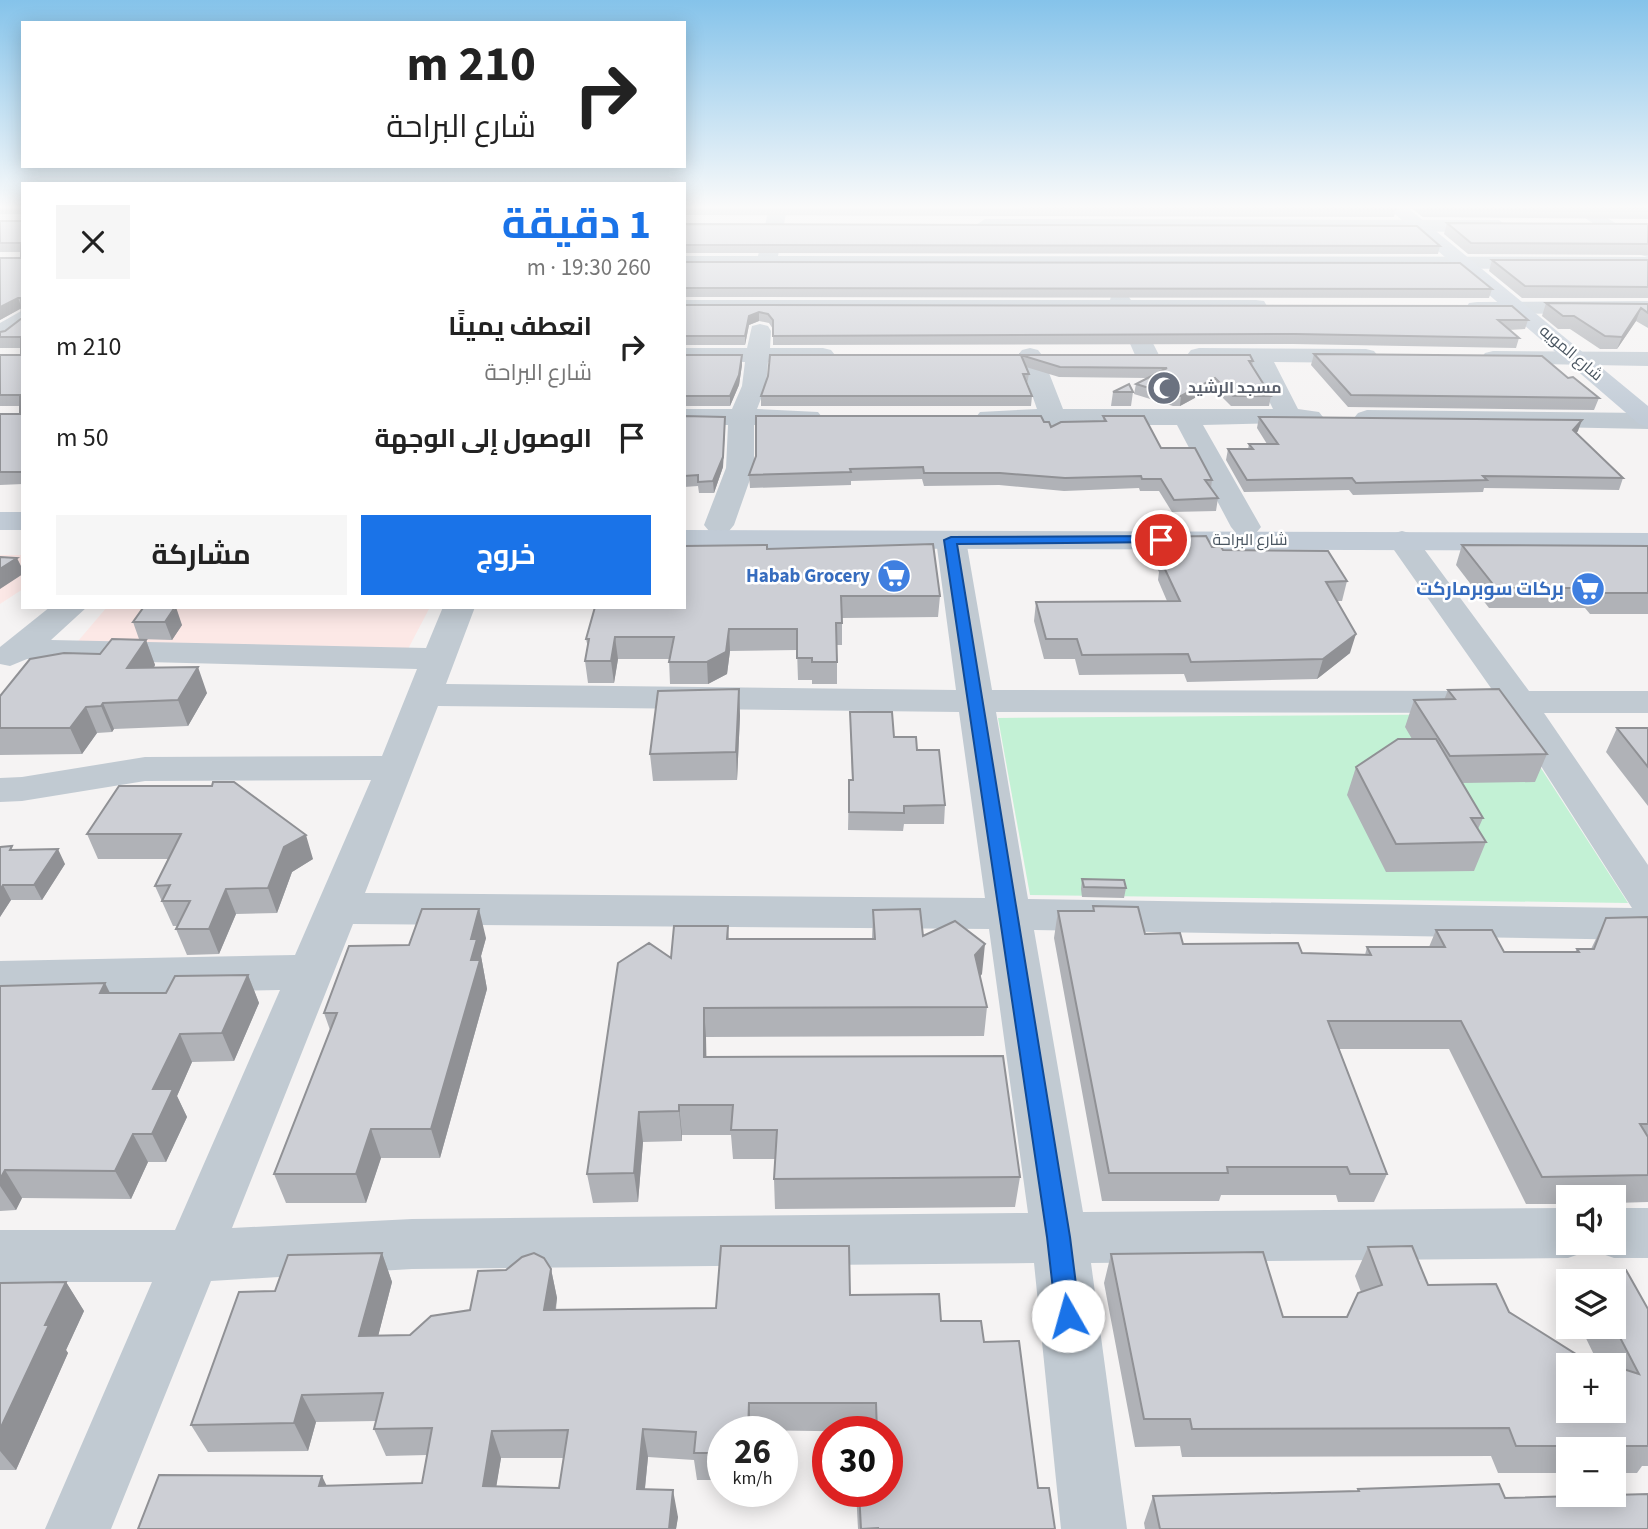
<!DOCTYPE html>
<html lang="ar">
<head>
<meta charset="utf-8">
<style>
	:root { --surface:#fff; --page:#f6f6f6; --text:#222; --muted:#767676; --accent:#1a73e8 }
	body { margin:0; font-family:"Source Sans 3",Cairo,sans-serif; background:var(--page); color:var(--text); direction:rtl; height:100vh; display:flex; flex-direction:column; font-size:26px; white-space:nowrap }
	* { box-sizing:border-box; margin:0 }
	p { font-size:23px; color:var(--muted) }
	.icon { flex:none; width:38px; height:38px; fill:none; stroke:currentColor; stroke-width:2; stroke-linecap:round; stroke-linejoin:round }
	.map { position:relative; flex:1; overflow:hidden; direction:ltr }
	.drawer { position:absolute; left:21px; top:182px; width:665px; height:427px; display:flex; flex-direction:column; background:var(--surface); border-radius:0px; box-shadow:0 4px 18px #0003; direction:rtl }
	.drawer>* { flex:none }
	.hud { position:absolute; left:21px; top:21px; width:665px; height:147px; border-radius:0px; box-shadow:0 4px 18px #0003; direction:rtl; background:#fff; color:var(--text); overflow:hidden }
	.fabs { position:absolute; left:1556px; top:1185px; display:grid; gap:14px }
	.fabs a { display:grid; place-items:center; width:70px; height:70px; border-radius:0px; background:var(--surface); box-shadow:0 4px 18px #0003; font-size:35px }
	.speed { position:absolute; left:707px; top:1416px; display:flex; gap:14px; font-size:35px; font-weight:700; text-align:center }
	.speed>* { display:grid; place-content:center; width:91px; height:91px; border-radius:50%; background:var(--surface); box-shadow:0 4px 18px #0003; line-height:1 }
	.speed small { font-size:18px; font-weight:400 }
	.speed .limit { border:10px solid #d22; background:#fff; color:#111 }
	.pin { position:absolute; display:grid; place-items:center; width:60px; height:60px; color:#fff; margin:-30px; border:4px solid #fff; border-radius:50%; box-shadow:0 2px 7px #0007 }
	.me { position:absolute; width:77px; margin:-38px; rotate:353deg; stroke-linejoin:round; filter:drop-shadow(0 0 5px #0008) }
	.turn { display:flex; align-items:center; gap:24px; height:147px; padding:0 35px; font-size:32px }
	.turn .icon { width:91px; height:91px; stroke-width:2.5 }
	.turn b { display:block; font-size:49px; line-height:60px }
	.round { display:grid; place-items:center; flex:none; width:74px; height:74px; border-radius:0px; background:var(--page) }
	.headline { display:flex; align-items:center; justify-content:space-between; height:119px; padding:0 35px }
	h1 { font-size:42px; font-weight:700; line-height:52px; color:var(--accent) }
	.button { display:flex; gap:14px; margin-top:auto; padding:14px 35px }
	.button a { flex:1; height:80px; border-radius:0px; background:var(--accent); color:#fff; font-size:28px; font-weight:700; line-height:80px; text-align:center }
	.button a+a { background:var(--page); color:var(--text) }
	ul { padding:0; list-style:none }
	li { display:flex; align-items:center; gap:21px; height:91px; padding:0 35px }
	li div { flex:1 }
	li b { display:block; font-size:26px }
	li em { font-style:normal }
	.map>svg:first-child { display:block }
	.medical { fill:#fce8e6 }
	.green { fill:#c3f1d5 }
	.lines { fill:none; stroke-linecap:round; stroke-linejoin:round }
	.street { fill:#c1cad2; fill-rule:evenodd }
	.secondary { fill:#c1cbd6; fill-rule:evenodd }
	.wall { fill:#b0b2b7; fill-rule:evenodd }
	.shaded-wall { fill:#909195 }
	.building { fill:#cdcfd5; stroke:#909195; stroke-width:2; fill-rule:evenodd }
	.route { fill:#1a73e8; stroke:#114b97; stroke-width:2 }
	.labels { text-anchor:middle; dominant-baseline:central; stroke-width:5; stroke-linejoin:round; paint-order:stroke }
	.far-street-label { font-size:16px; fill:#4a5661; stroke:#fff }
	.far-worship-label { font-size:16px; font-weight:bold; fill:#5b616d; stroke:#fff; text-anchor:start }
	.shop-label { font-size:19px; font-weight:bold; fill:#366cbe; stroke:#fff; text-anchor:end }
</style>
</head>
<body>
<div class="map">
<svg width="1648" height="1529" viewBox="0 0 1648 1529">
	<rect width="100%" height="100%" fill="#f5f3f3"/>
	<path class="medical" d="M0 555H23V589L0 604Z
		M107 607H430L407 651 73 647Z"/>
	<path class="green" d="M1506 714 1628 903 1030 895 998 718Z"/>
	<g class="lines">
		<path class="street" d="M769 208H787L778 256 1648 257V269L775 268 771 278H757L754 274 755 268H684V256H758Z
			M1570 208H1591L1648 243V257L1641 255Z
			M985 219 1499 220 1508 226 1499 232 978 229 976 225Z
			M1119 291 1126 293 1131 300H1256L1264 301 1267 306 1264 311 1256 312H1137L1159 355 1155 360H1139L1135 355 1116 312H684V300H1110L1112 293Z
			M1648 301V313L1477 314 1469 313 1466 308 1469 303 1477 302Z
			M23 310V328L8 339 0 341V323Z
			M760 324 768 326 771 331 770 348H823L831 350 835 355 831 360 823 362H768L766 386 757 409 818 412 822 417 818 422 754 425V468L734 525 729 531 719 534 709 531 704 525 726 468 728 425H684V409H732L742 386 745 362H684V348H747L752 326Z
			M1030 348 1038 350 1042 355 1063 409H1273L1250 362 1191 360 1187 355 1191 350 1199 348 1366 349 1374 351 1378 356 1374 361 1366 363 1274 362 1298 409 1319 412 1323 417 1319 422 1203 425 1261 527 1256 533 1246 536 1236 533 1231 527 1177 425H989L980 422 976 417 980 412 1037 409 1018 355 1022 350Z
			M1493 351 1648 352V366L1485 363 1481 358 1485 353Z
			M1367 410 1648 413V429L1358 423 1354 418 1358 413Z
			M951 531 962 534 966 540 992 690 1493 691 1387 540 1391 534 1402 531 1413 534 1529 691H1648V713H1544L1648 865V940L1034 930 1083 1212 1568 1208V1242H1614V1208H1648V1258H1614L1594 1251 1591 1244 1588 1251 1568 1258 1091 1263 1127 1529H1061L1034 1263 412 1269 211 1281 111 1529H45L152 1282H0V1230H175L280 990 0 995V961L295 955 371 780 145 781 22 801 0 802V778L22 777 145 757 382 756 417 669 27 659 10 666 0 664V647L50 607H87L51 640 426 648 443 607H475L446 684 956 690 936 540 940 534ZM438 706 959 712 985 898 365 893ZM996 712 1507 713 1632 908 1028 899ZM353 924 989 929 1028 1213 412 1219 232 1228Z"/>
		<path class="secondary" d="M1388 208H1408L1648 406V427L1639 424Z
			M0 512H23V530H0Z
			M684 530 1648 533V551L684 548Z"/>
	</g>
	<path class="wall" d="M0 208H23V484L0 485V414H20V406H0V355H21V348H0V332L5 331 22 318 21 308 0 320 21 258V252H0V221H22V214H0Z
		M684 208H1395L1396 209 1394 217 684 215Z
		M1411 208H1648V219L1423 217Z
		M1447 223 1648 224V255L1468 254 1444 234Z
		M684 224 1440 246 1438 254 684 253Z
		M1492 260H1648V298H1522L1489 271Z
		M684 262 1492 289 1489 298 684 297Z
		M1546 303 1648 304V328L1636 321 1617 349H1600L1570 329H1558L1542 316Z
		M684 305 1528 320 1525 329 1509 330 1519 338 1516 348 1293 344 773 345V329L769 323 759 321 749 325 745 345H684Z
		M1314 354 1599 398 1594 410 1348 407 1311 365Z
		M684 355H742V365L739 385 730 406H684Z
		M770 355H1250L1253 361 1252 366 1271 396 1269 406H1231L1213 388 1180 406H1173L1134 394 1136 384 1148 378 1059 377 1026 367 1029 374 1027 384 1032 396 1031 406H761V396L768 376Z
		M1113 392H1133L1131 406H1111Z
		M684 416 725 428 723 467 714 493H699L698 486 684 487Z
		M1103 416 1161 448 1212 480 1211 488 1218 498 1216 511 1172 512 1159 491H1140L1139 488 1064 491 999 485 924 486 922 479 851 481V485L750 488 749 475 1044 422 1051 427 1103 421Z
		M1259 417 1578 431 1576 433 1623 478 1619 490 1484 488 1483 492 1353 495 1349 490 1244 492 1226 460 1228 449H1248L1249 444H1267L1257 428Z
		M1154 537 1223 550 1347 581 1342 601H1337L1350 653 1317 679 1187 682 1184 674 1079 675 1075 659H1044L1034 621 1036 602 1167 601 1158 580 1159 572 1151 556Z
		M1462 545 1648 546V614H1590L1585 608H1489L1456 565Z
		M768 549 940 596 938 617 842 618V645H837V684H812V680H798L797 650 730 651 727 674 708 684H670L669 659H618L614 683H588L585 661 588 648 586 639Z
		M143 608 182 625 172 640 139 639 133 622Z
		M146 640 155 665 154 668 207 693 188 726 114 729 112 732 97 733 82 754 0 755V728L100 654Z
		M739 689 740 716 737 780 653 781 650 754Z
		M1448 690 1547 754 1535 782 1462 783 1483 818 1478 829 1486 842 1474 871 1386 872 1347 795 1356 767 1412 739 1405 727 1414 700H1444Z
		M850 712 917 750 945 805 944 824H904L903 831 848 830 849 780H852Z
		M1617 728H1648V806L1606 752Z
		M119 786 313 859 292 872 277 913 236 914 219 954 187 955 176 929 178 926H173L155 886 168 859H98L87 834Z
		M0 847 65 864 42 900H11L0 917Z
		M1082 879 1126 888 1124 898 1082 897 1081 889Z
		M1093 906 1145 934 1183 944 1302 953 1365 955 1367 947H1429L1436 930 1504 952H1575L1577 949H1591L1606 918 1648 917V1202L1614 1203V1197H1568V1204H1526L1449 1049H1338L1387 1174 1374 1202H1338L1336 1195H1221L1219 1201H1102L1054 938 1058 911H1093Z
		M873 910 923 936 982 974 980 976 987 1007 984 1036 706 1037V1057L1020 1177 1015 1207 775 1209 774 1179 775 1159H733L731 1135H682V1141L643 1142 638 1202 593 1203 587 1174 671 958 728 926 729 939H872Z
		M486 938 481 956 487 989 440 1158H381L366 1203H286L274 1174 330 1030 324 1013 409 945Z
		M248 975 259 1003 234 1061 192 1062 177 1096 187 1117 166 1162H148L131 1199 22 1198 16 1210 0 1211V986L110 993H166Z
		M1412 1246 1428 1285 1496 1284 1509 1312 1576 1354 1597 1361 1580 1326H1614V1281H1577L1584 1270H1626L1648 1309V1466H1642L1637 1473H1614V1449H1568V1473H1498L1491 1456 1182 1457 1180 1446 1135 1447 1104 1283 1111 1254 1263 1252 1283 1317H1347L1358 1293 1361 1292 1355 1276 1368 1247ZM1568 1365H1614V1410H1568Z
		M382 1253 392 1282 378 1336 410 1335 470 1310 551 1269 557 1298 556 1310 716 1308 850 1295 941 1321 984 1342 1038 1488 1055 1529H858L856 1491H887V1432L751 1430 723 1432V1480H697L694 1460 648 1457 645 1489 678 1517 676 1529H138L327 1486 422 1483 427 1455 386 1456 374 1429 376 1421 316 1422 308 1451 208 1452 191 1425 275 1291ZM501 1458H564L559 1488 496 1486Z
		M66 1282 84 1311 66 1350 68 1353 16 1470H0V1283Z
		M1358 1489 1505 1498 1648 1529H1145L1144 1523 1153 1496 1357 1492Z"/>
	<path class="shaded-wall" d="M18 298 22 308 0 320V307Z
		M1641 308 1636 321 1617 349 1622 337Z
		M759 312V321L749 325 745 345V336L749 316Z
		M742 355V365L739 385 730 406V396Z
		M1215 378 1213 388 1180 406 1181 396Z
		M725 417 723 467 714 493 713 481Z
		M1582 420 1578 431 1569 441 1573 430Z
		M17 558 23 570V574L0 589V569Z
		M176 607 182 625 172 640 165 622Z
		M729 629 730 651 727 674 708 684 707 662Z
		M1356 634 1350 653 1317 679 1323 659Z
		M615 637 618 659 614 683 611 661Z
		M146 640 155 665 137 694 127 668Z
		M198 667 207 693 188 726 178 700Z
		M739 689 740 716 737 780 736 752Z
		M103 703 114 729 112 732 101 706Z
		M86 707 97 733 82 754 70 728Z
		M306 835 313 859 292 872 277 913 268 888 284 847Z
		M58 849 65 864 42 900 34 885Z
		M3 885 11 900 0 917V890Z
		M226 889 236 914 219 954 209 929Z
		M479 909 486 938 481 956 487 989 440 1158 431 1129 471 960V939Z
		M985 944 982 974 972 984 975 955Z
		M248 975 259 1003 234 1061 222 1033Z
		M105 983 119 1011 100 993Z
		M704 1008 706 1037 707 1086 704 1057Z
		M180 1034 192 1062 177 1096 187 1117 166 1162 152 1134 153 1089Z
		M679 1105 682 1135V1141L679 1111Z
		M639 1112 643 1142 638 1202 634 1173Z
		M371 1129 381 1158 366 1203 356 1174Z
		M133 1134 148 1162 131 1199 115 1171Z
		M5 1170 22 1198 16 1210 0 1186V1179Z
		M382 1253 392 1282 371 1364 359 1336Z
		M551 1269 557 1298 551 1338 544 1310Z
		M66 1282 84 1311 66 1350 68 1353 16 1470 0 1451V1429L45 1325Z
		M302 1395 316 1422 308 1451 294 1423Z
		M749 1403 751 1430V1432H748Z
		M643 1429 648 1457 642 1516 637 1489Z
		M492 1431 501 1458 492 1513 483 1486Z
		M322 1476 335 1503 319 1486Z
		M673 1490 678 1517 676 1529H669Z"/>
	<path class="building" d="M22 208H23V472H0V414H20V395H0V355H21V337H0V332L5 331 22 318 21 298H18L0 307V258H21V243H0V221H22Z
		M1023 208H1395L1396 209Z
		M1424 208H1648V211L1425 209Z
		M1447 223 1648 224V244L1471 243Z
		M684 224 1417 226 1440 246 684 245Z
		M1492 260H1648V287L1525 286Z
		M684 262 1460 263 1492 289 684 288Z
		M1546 303 1648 304V313L1641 308 1622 337 1605 336 1574 316H1563Z
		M684 305 1512 306 1528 320H1498L1519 338 1295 334 773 336V320L768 314 759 312 749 316 745 336H684Z
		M1314 354 1542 356 1568 378 1573 377 1599 398 1351 395Z
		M684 355H742L739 375 730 396H684Z
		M770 355H1250L1253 361H1249L1271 396H1233L1215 378 1181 396H1175L1136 384 1167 368 1060 367 1021 355 1029 374H1023L1032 396H761L768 376Z
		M1129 384 1133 392H1113Z
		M684 416 725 417 723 457 713 481 698 482V475L684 476Z
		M756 416H1041L1044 422H1049L1051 427 1061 422 1106 421 1103 416H1144L1161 448H1195L1212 480H1205L1218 498 1174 500 1161 479H1142L1141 476 1065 478 1000 473H924L923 467 850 469 851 472 749 475 756 456Z
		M1259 417 1582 420 1573 430 1623 478 1483 476 1487 480 1356 483 1352 478 1247 480 1228 449H1253L1249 444H1278Z
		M1206 536 1212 547H1221L1223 550 1328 551 1347 581 1326 582 1356 634 1323 659 1191 662 1188 654 1082 655 1077 639H1046L1036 602 1180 601 1161 561H1166L1154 537Z
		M933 544 940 596H841L842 623H836L837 662H812V658H797V629H729L726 652 707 662H669L674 637H615L611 661H585L589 639H586L595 607H684V546L767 545V549Z
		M1462 545 1648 546V593H1598L1593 588H1496Z
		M0 557 17 558 0 569Z
		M175 607 165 622H133L143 608Z
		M112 639 146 640 127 668 198 667 178 700 103 703 101 706 86 707 70 728H0V696L30 659 64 653 100 654Z
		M739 689 736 752 650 754 658 691Z
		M1499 689 1547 754 1450 756 1414 700 1455 699 1448 690Z
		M850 712H892L894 737H916L917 750H939L945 805 904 806V813L849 812V780H853Z
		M1617 728H1648V767Z
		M1398 739H1436L1483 818H1471L1486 842 1396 844 1356 767Z
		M213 782H234L306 835 284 847 268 888 226 889 209 929H176L190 901H162L170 885 155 886 181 834H87L119 786H212Z
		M12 846 10 850 58 849 34 885H3L0 890V847Z
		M1082 879 1124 880 1126 888 1084 887Z
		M1093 906 1138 907 1145 934 1180 933 1183 944 1298 943 1302 953 1371 955 1367 947H1445L1436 930H1492L1504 952H1579L1577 949H1594L1606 918 1648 917V1124H1640L1648 1137V1175L1542 1177 1461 1021H1328L1387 1174H1350L1347 1167H1227L1228 1173H1109L1058 911H1094Z
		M422 909H479L471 939H477L471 960H480L431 1129H371L356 1174H274L337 1013H324L349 946 409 945Z
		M920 909 923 936 955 921 985 944 975 955 987 1007 704 1008V1057L1003 1056 1020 1177 774 1179 777 1130H731L733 1105H679V1111L639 1112 634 1173 587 1174 618 963 649 943 671 958 674 926H728L727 939H875L873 910Z
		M248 975 222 1033 180 1034 153 1089H173L152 1134H133L115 1171 5 1170 0 1179V986L105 983 100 993H166L175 976Z
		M721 1246H849L850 1295 939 1294 941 1321H981L984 1342 1019 1341 1038 1488H1049L1055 1529H878V1528L861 1529 859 1491H887V1432H877L876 1403H749L748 1432H723V1453H694L696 1432 643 1429 637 1489 673 1490 669 1529H138L159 1475 322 1476 319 1486 422 1483 432 1428 374 1429 383 1393 302 1395 294 1423 191 1425 239 1292 275 1291 288 1255 382 1253 359 1336 410 1335 431 1316 470 1310 478 1271 506 1270 522 1257 534 1253 544 1258 551 1269 544 1310 716 1308ZM568 1430 559 1488 483 1486 492 1431Z
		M1412 1246 1428 1285 1496 1284 1509 1312 1576 1354 1610 1365H1568V1410H1614V1366L1639 1374 1614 1326V1281H1590L1584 1270H1626L1648 1309V1446H1516L1509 1428 1192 1429 1190 1419H1144L1111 1254 1263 1252 1283 1317H1347L1358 1293 1382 1285 1368 1247Z
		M66 1282 45 1325H49L0 1429V1283Z
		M1499 1484 1505 1498 1648 1494V1529H1160L1153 1496 1359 1491 1358 1489Z"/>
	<linearGradient id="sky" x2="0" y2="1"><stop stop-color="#85c3ea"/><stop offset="0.49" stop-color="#fafafa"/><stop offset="1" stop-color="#fafafa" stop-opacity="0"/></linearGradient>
	<rect width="1648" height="422" fill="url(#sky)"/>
	<path class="route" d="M1161 536 1166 537V542L957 544 1070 1237 1080 1316 1077 1324 1068 1328 1060 1324 1056 1316 1047 1237 944 540 951 537Z"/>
	<defs>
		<g id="mosque-disc" transform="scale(1.75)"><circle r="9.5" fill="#6b7280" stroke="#fff"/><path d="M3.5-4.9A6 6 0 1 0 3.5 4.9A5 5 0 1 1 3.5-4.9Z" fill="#fff"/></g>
		<g id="supermarket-disc" transform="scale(1.75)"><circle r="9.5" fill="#3f7fe0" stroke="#fff"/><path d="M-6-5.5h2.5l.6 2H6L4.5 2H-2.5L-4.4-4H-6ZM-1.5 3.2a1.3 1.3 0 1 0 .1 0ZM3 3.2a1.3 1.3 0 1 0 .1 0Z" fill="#fff"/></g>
	</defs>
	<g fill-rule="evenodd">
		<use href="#mosque-disc" x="1164" y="388"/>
		<use href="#supermarket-disc" x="894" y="576"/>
		<use href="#supermarket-disc" x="1588" y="589"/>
	</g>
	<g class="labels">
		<g class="far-street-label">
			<text transform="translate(1571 353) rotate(40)">شارع المويه</text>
			<text x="1250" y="540">شارع البراحة</text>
		</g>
		<g class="far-worship-label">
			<text x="1188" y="388">مسجد الرشيد</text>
		</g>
		<g class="shop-label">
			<text x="870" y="576">Habab Grocery</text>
			<text x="1564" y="589">بركات سوبرماركت</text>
		</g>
	</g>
</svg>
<div class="fabs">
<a><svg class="icon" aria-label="sound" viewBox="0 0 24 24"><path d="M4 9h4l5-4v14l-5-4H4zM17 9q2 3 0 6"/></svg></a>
<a><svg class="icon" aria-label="layers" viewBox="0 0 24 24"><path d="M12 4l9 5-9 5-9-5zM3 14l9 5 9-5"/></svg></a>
<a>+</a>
<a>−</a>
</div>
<div class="speed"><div>26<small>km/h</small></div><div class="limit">30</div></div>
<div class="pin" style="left:1161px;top:540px;background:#d93025"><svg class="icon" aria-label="arrive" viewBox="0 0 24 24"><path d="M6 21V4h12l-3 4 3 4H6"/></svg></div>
<svg class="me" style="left:1068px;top:1316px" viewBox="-20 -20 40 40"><circle r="19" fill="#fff"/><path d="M0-13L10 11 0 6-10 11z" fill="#1a73e8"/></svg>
<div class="hud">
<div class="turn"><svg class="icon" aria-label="right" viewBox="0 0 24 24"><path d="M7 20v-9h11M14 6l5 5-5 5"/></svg><div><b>210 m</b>شارع البراحة</div></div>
</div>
<section class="drawer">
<div class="headline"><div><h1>1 دقيقة</h1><p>260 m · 19:30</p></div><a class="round"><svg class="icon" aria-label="close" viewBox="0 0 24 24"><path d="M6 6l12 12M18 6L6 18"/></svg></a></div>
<ul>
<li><svg class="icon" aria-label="right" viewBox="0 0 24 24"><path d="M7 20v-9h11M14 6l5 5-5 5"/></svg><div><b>انعطف يمينًا</b><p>شارع البراحة</p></div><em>210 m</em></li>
<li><svg class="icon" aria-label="arrive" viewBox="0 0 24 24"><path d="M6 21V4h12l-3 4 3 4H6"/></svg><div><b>الوصول إلى الوجهة</b></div><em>50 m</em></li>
</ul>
<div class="button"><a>خروج</a><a>مشاركة</a></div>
</section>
</div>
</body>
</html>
